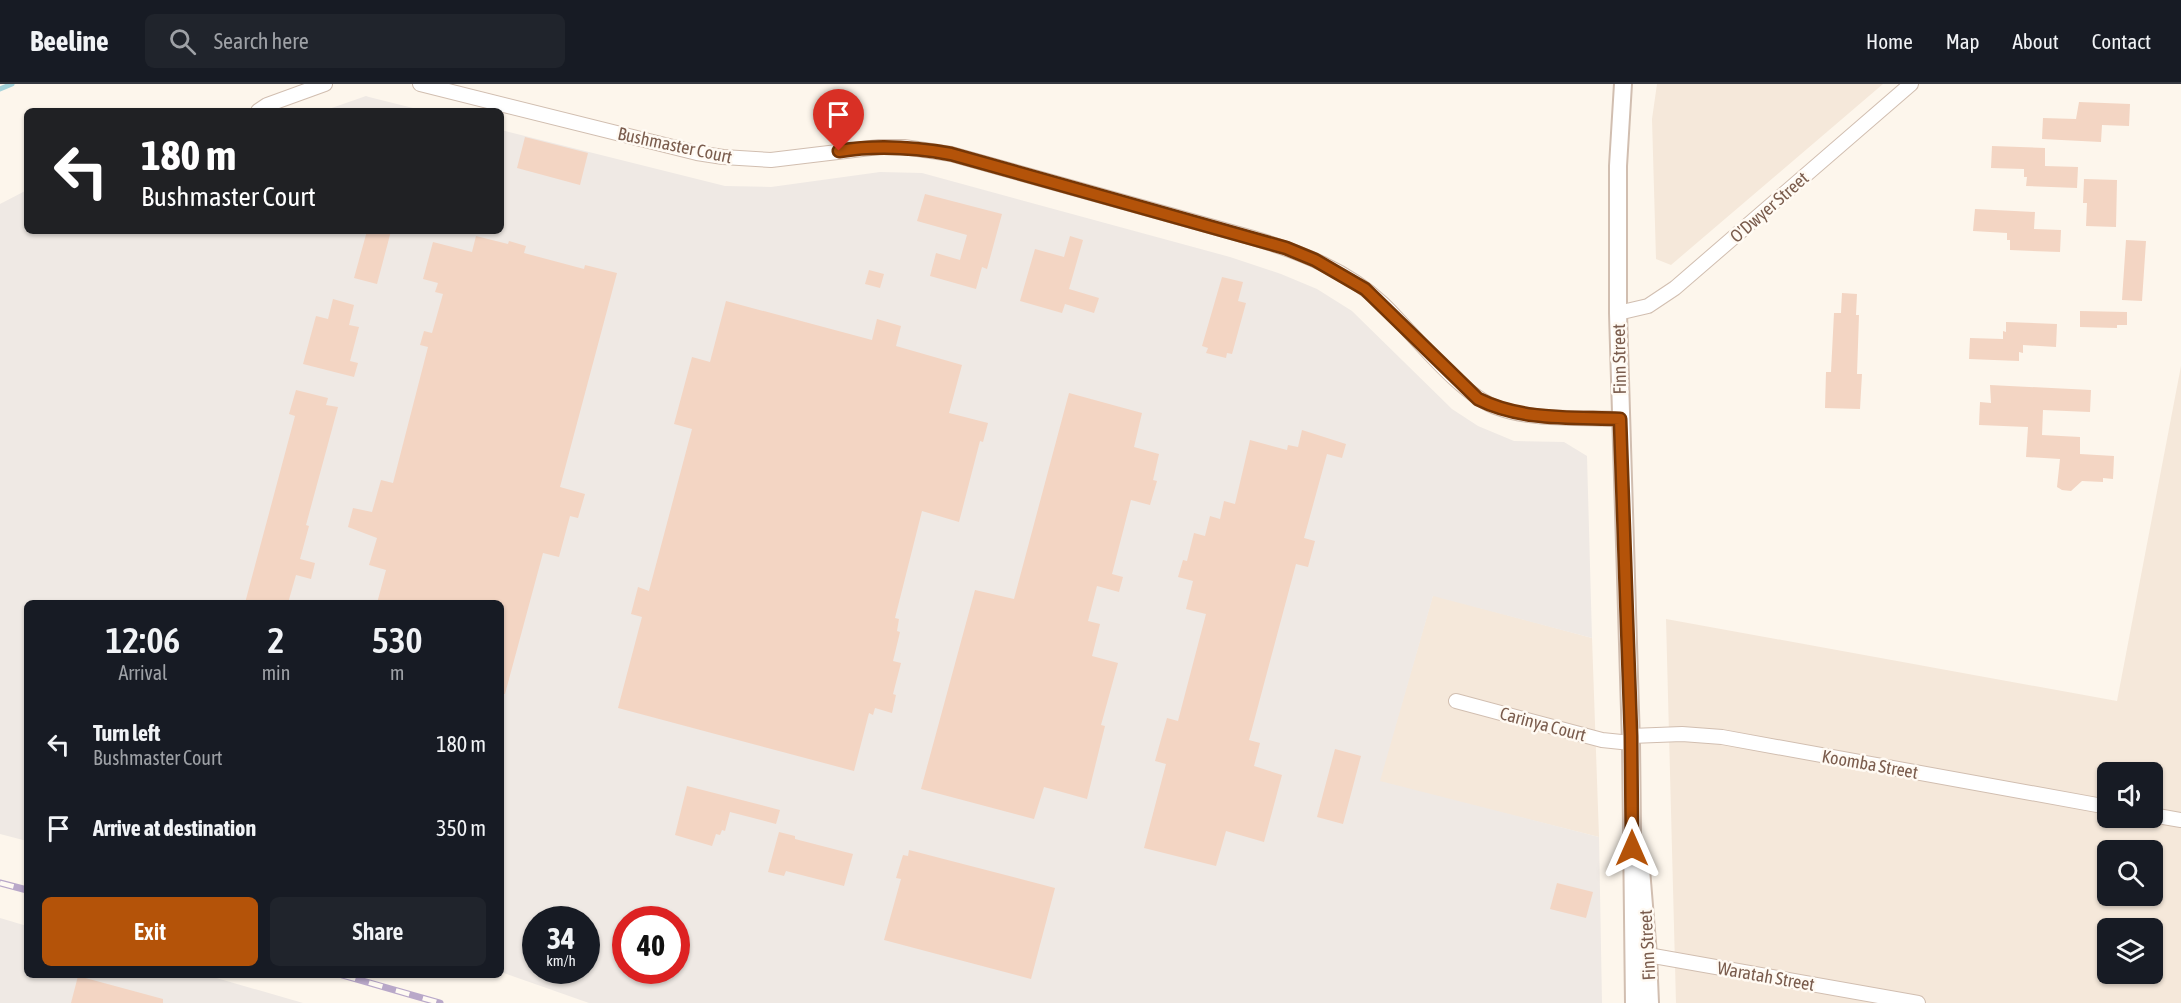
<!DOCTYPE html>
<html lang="en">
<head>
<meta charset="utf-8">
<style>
	:root { --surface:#171b24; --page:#20242c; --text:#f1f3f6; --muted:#9ea1a6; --line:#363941; --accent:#b45309 }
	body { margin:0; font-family:"Asap Condensed",sans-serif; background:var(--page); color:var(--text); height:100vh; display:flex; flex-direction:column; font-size:22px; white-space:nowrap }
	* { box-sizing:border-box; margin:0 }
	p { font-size:20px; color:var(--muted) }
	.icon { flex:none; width:33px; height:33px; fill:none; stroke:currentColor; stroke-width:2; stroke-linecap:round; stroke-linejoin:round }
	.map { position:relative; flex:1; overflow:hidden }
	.details { position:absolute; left:24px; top:516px; width:480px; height:378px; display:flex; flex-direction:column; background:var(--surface); border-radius:9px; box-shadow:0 2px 4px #0004 }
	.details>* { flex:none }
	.top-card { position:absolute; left:24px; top:24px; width:480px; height:126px; border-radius:9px; box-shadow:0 2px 4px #0004; background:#202124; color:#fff; overflow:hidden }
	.controls { position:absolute; left:2097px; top:678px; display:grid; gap:12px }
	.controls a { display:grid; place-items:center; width:66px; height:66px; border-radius:9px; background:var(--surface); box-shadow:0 2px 4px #0004; font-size:30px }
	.speed { position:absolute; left:522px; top:822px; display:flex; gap:12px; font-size:30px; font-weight:700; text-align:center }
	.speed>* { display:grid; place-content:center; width:78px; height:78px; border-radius:50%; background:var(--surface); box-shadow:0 2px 4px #0004; line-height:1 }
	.speed small { font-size:15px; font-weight:400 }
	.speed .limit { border:9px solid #d22; background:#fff; color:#111 }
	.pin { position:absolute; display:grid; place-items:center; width:51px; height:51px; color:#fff; margin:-62px -26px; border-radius:50% 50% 50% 0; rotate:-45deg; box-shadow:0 0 6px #0007 }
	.pin .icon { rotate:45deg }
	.me { position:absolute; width:66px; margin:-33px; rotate:0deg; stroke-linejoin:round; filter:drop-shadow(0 0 4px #0008) }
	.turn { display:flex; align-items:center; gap:21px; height:126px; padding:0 18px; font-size:27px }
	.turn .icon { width:78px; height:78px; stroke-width:2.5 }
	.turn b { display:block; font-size:42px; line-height:51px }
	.eta { display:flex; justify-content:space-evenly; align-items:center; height:102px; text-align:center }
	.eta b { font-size:36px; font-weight:600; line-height:42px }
	.cta { display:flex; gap:12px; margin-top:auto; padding:12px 18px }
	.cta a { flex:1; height:69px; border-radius:9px; background:var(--accent); color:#fff; font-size:24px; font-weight:600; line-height:69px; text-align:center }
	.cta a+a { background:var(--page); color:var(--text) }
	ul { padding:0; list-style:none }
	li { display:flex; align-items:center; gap:18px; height:84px; padding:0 18px }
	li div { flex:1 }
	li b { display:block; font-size:22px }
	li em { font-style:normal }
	header { display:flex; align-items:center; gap:36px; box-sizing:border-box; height:84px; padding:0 30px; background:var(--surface); border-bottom:2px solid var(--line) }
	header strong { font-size:28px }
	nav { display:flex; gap:33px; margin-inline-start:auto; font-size:21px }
	.search { width:420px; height:54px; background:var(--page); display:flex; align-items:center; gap:15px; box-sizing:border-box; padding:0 21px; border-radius:9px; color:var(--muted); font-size:22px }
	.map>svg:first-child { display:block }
	.residential { fill:#f5e8da; fill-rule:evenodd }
	.industrial { fill:#efe9e4; fill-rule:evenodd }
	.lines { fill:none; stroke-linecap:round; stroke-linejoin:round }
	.stream { stroke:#a5d3da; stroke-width:5 }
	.building { fill:#f3d5c3 }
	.minor-casing { stroke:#d1beb0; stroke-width:16 }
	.tertiary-casing { stroke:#d1beb0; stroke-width:20 }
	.minor { stroke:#fff; stroke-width:14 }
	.tertiary { stroke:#fff; stroke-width:16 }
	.rail-casing { stroke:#b9a8c9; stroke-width:7 }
	.rail { stroke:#fffaf3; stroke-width:4.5; stroke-dasharray:14; stroke-linecap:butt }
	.route-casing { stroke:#753606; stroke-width:15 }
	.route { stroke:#b45309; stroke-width:10 }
	.labels { text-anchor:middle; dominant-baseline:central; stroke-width:5; stroke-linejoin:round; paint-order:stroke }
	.street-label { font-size:18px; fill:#7a5c4d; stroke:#fffaf3 }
</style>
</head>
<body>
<header>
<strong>Beeline</strong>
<div class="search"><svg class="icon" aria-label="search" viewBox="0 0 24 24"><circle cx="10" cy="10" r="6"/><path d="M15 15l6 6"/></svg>Search here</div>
<nav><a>Home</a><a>Map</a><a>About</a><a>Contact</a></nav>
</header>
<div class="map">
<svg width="2181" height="919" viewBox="0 0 2181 919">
	<rect width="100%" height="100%" fill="#fdf6ec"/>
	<path class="residential" d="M1657 0H1883L1671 181 1656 175 1652 35Z
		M2181 282V919H1676L1666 535 2117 617ZM2108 688H2152V734H2108ZM2108 766H2152V812H2108ZM2108 844H2152V890H2108Z
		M1433 511 1592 554 1599 753 1379 698Z"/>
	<path class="industrial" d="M366 12 369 13 425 27H323Z
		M501 46 725 102 771 103 880 88 922 89 1230 173 1281 190 1317 205 1352 227 1452 325 1478 342 1514 357 1564 358 1587 372 1592 554 1433 512 1380 697 1599 753 1602 919H589L501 888V519H27V757L0 750V120L27 106V147H501ZM536 836H586V886H536ZM626 836H676V886H626Z
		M0 834 27 842V891H206L303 919H0Z"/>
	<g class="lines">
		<path class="stream" d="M0 5 12 0"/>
	</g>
	<path class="building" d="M2079 18 2130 20 2129 42 2102 41 2101 58 2042 55 2043 34 2076 35Z
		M525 53 588 69 580 101 517 84Z
		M1992 62 2045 64V82L2078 83 2077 104 2026 102 2027 93H2024V85L1991 84Z
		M2084 95 2117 96 2116 143 2086 142 2087 119H2083Z
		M925 110 1002 130 987 185 982 183 976 205 930 192 936 169 960 176 967 151 917 137Z
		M1975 125 2035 128 2034 145 2061 146 2060 168 2010 166V156H2007V149L1973 147Z
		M367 147H391L377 200 354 194Z
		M476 152 508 160 509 157 526 162 524 169 584 185 585 181 617 189 560 403 585 410 578 434 570 432 559 473 543 469 505 610H501V519H377L386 486 369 481 377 454 348 443 353 424 372 428 381 396 393 399 428 263 420 261 424 247 432 249 443 210 435 208 438 199 423 195 433 158 472 168Z
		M1070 152 1083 156 1069 205 1099 214 1094 229 1065 220 1062 229 1020 217 1035 165 1064 173Z
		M2126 156 2146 157 2142 217 2122 216Z
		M869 186 884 190 880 204 865 200Z
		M1222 193 1243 198 1238 217 1246 219 1232 270 1227 269 1226 274 1206 269 1208 264 1202 262Z
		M1842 209 1857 210 1856 231H1859L1857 290H1862L1860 325 1825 324 1826 288H1831L1834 229H1841Z
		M333 215 354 221 349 241 359 243 350 277 358 279 354 293 303 280 316 232 328 235Z
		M726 217 872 256 877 235 901 242 896 262 962 281 949 329 988 339 983 358 980 357 959 438 922 427 895 534 899 535 897 547 900 548 893 577 901 579 893 610 896 611 892 629 875 624 873 631 869 629 854 687 618 624 642 533 631 530 638 503 649 507 692 345 674 340 692 273 710 278Z
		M2080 227 2127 228V241H2117V244L2080 243Z
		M2006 238 2057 240 2056 263 2023 261V269L2019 268V277L1969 275 1970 254 2003 255V247L2006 248Z
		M1990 301 2091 306 2090 328 2043 326 2042 351 2080 353V370L2114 372 2113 395 2103 394V398L2082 397 2071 407 2062 406 2057 403 2060 375 2026 373 2028 343 1979 341 1980 318 1991 319Z
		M296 306 328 314 326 321 338 323 306 441 309 442 300 475 315 479 311 495 296 491 288 519H245L295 332 289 330Z
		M1069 309 1142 329 1134 363 1159 370 1153 396 1157 397 1150 421 1131 416 1112 490 1123 493 1119 508 1097 502 1088 537 1100 540 1092 572 1118 579 1101 641 1105 642 1087 715 1044 703 1034 735 921 705 975 506 1014 515Z
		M1302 346 1346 360 1342 374 1327 370 1304 454 1315 457 1308 483 1296 480 1249 656 1260 659 1254 682 1282 691 1264 758 1226 747 1216 782 1144 764 1166 680 1155 677 1167 634 1178 637 1206 530 1186 525 1193 497 1178 493 1183 476 1187 477 1194 449 1205 452 1210 432 1220 435 1224 417 1235 420 1250 356 1287 366 1288 361 1298 363Z
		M1335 665 1361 672 1343 740 1317 733Z
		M687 702 780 726 776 740 730 728 725 747 722 746 720 751 716 750 712 762 675 751Z
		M779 748 795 752V755L853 770 844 802 786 787 784 792 768 788Z
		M909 766 1055 804 1031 895 884 856 901 795 896 794 903 771 908 772Z
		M1557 799 1593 808 1586 834 1550 825Z
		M78 892 163 915V919H71Z"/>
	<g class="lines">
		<g class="minor-casing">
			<path id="minor" d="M420 0 697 69 723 73 771 76 879 63H904L951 70 1253 154C1300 168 1347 186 1383 220 1413 249 1460 311 1498 324 1534 337 1582 333 1620 335
				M258 27 267 21 325 0
				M1618 229 1648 222 1675 204 1911 0
				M1456 617 1602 656 1631 659
				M1631 652 1682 650 1722 653 2108 723
				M2152 731 2181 736
				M1648 871 1918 919"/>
		</g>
		<g class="tertiary-casing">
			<path id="tertiary" d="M1623 0 1618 82V229L1631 659 1634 919
				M1641 785 1648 871 1650 919"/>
		</g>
		<use href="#minor" class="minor"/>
		<use href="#tertiary" class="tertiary"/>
		<g class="rail-casing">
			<path id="rail" d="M0 799 27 806
				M342 891 440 919"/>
		</g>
		<use href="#rail" class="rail"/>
	</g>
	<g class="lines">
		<g class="route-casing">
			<path id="route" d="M839 67C877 61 913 63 951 70L1286 164 1315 176 1365 205 1478 315C1522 337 1572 333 1620 335L1631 652 1632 764"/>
		</g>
		<use href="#route" class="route"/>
	</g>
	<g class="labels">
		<g class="street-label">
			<text transform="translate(675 61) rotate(12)">Bushmaster Court</text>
			<text transform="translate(1769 123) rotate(-41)">O'Dwyer Street</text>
			<text transform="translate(1619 275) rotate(-91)">Finn Street</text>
			<text transform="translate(1543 640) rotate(15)">Carinya Court</text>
			<text transform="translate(1870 680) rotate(10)">Koomba Street</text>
			<text transform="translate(1647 861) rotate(-93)">Finn Street</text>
			<text transform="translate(1766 892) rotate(10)">Waratah Street</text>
		</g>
	</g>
</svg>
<div class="controls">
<a><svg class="icon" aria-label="sound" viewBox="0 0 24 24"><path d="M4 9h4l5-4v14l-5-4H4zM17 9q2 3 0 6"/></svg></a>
<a><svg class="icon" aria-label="search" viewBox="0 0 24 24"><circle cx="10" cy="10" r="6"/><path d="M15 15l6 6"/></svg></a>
<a><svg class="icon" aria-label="layers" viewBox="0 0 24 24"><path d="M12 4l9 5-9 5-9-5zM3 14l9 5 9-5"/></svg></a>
</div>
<div class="speed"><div>34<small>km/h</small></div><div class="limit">40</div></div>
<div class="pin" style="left:839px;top:67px;background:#d93025"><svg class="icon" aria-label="arrive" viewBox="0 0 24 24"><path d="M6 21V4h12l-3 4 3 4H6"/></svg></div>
<svg class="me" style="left:1632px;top:764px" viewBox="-20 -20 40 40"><path d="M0-17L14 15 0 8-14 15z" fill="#b45309" stroke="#fff" stroke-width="4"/></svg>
<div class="top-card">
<div class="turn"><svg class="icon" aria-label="left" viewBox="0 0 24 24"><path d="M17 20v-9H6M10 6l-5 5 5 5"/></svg><div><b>180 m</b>Bushmaster Court</div></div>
</div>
<section class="details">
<div class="eta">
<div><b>12:06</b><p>Arrival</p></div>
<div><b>2</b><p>min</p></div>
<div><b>530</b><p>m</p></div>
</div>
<ul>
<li><svg class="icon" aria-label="left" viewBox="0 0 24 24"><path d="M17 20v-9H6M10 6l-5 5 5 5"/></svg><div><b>Turn left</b><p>Bushmaster Court</p></div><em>180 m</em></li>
<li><svg class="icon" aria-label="arrive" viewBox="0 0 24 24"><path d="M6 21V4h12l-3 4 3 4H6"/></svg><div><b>Arrive at destination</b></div><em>350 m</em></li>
</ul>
<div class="cta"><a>Exit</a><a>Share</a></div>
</section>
</div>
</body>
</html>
